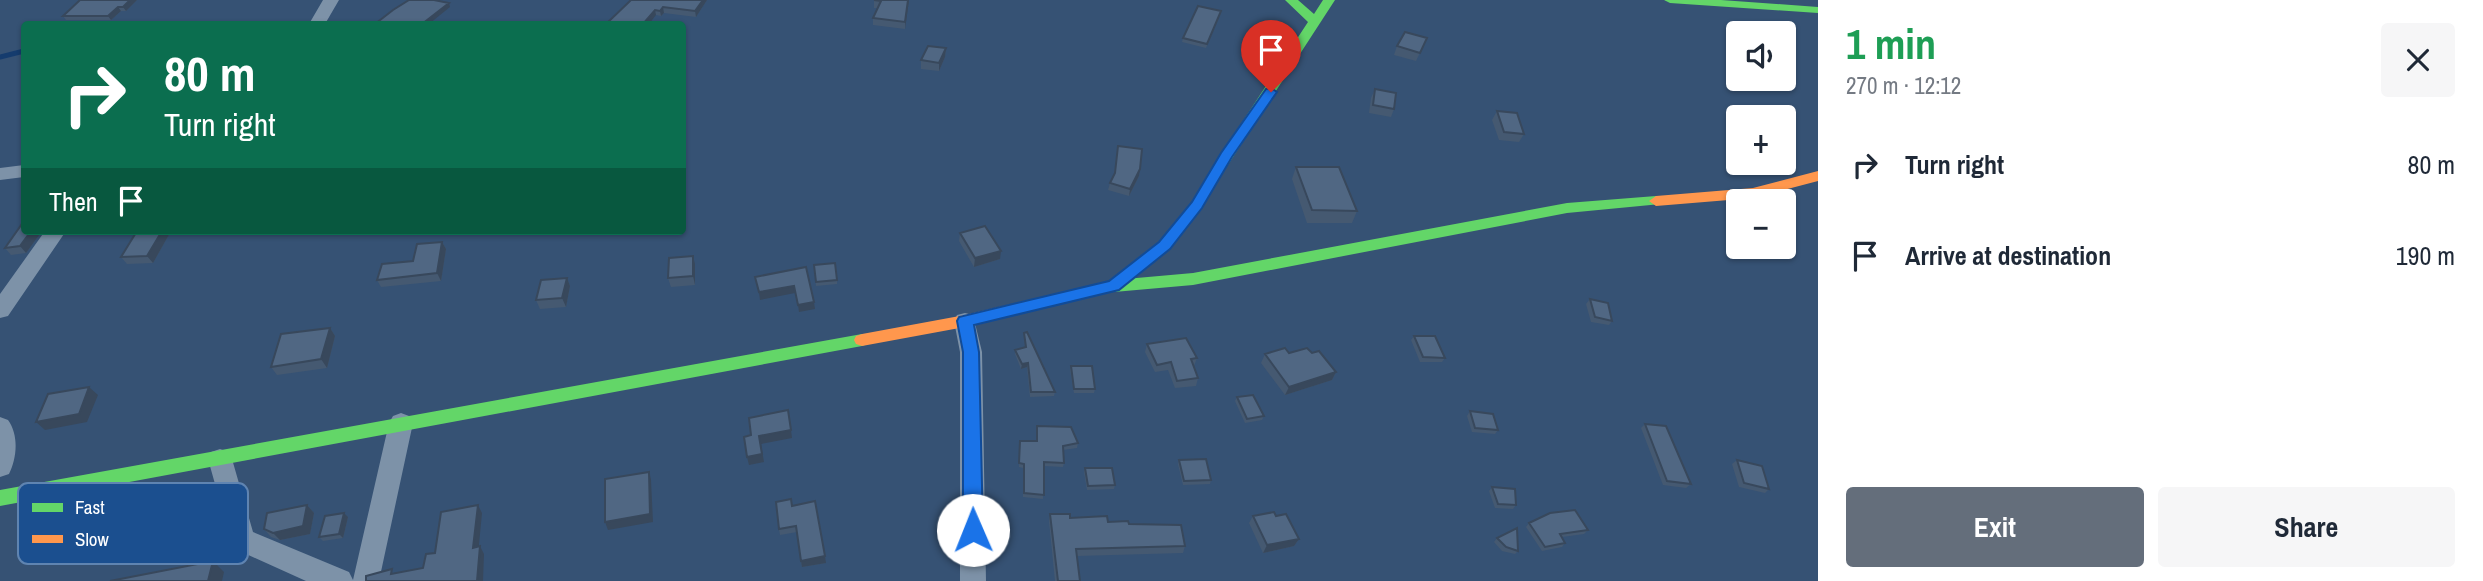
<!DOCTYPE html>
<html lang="en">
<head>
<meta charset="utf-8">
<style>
	:root { --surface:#fff; --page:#f6f6f7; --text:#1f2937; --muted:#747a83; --accent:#646e7b }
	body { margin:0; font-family:"Archivo Narrow",sans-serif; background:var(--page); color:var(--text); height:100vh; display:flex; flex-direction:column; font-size:26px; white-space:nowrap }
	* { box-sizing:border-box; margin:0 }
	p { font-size:23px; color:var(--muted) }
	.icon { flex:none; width:38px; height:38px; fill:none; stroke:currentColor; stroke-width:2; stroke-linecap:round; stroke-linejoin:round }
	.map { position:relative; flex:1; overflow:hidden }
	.panel { display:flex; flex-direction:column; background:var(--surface); width:665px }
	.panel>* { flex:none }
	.top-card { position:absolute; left:21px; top:21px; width:665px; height:214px; border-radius:7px; box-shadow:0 2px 5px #0004; background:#0b6e4f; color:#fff; overflow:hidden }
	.tools { position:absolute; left:1726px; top:21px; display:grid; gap:14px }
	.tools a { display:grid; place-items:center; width:70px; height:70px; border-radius:7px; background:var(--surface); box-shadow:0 2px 5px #0004; font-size:35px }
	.pin { position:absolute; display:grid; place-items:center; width:60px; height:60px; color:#fff; margin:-72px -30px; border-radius:50% 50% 50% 0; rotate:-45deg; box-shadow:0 0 7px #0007 }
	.pin .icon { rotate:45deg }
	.me { position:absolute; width:77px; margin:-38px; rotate:359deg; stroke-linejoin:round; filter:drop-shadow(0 0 5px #0008) }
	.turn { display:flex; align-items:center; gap:24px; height:147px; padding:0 28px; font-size:32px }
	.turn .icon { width:91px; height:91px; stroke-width:2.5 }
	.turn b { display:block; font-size:49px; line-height:60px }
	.then { display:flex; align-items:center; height:66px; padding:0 28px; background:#0003; gap:14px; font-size:26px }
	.round { display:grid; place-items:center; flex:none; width:74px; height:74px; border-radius:7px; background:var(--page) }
	.headline { display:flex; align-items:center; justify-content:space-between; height:119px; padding:0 28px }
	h1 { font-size:42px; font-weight:700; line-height:52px; color:#1e9e55 }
	.action { display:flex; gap:14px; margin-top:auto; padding:14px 28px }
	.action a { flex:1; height:80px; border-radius:7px; background:var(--accent); color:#fff; font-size:28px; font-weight:700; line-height:80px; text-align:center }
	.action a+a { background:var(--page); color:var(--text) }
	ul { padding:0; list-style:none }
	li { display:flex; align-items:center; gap:21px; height:91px; padding:0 28px }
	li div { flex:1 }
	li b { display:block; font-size:26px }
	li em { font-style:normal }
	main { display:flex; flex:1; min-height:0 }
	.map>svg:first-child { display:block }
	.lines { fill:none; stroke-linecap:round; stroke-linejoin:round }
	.stream { stroke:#153c6e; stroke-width:5 }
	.street { fill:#7d92a8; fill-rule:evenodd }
	.fast { fill:#63d668; fill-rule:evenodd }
	.slow { fill:#ff974d; fill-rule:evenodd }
	.wall { fill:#455971 }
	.shaded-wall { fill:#38485c }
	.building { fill:#506783; stroke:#38485c; stroke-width:2 }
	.route { fill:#1a73e8; stroke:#114b97; stroke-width:2 }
	.key { fill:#1b4f8f; stroke:#5f84b1; stroke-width:2 }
	.key-label { font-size:19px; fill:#fff }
</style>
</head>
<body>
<main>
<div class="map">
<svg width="1818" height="581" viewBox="0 0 1818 581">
	<rect width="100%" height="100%" fill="#365274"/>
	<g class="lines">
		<path class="stream" d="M0 57 24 51"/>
		<path class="street" d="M323 0H339L325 24H309Z
			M24 165V177L0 180V168Z
			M45 231H66L8 316 0 318V294Z
			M965 313 973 315 982 352 986 581H960V352L954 321 957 315Z
			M401 413 409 416 413 423 379 581H306L233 548 208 459 211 452 220 449 229 452 232 459 253 532 349 572 353 580 389 423 393 416Z
			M0 417 8 420C19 435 17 458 9 474L0 477Z"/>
		<path class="fast" d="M1285 0H1298L1314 14 1323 0H1335L1222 174H1212L1210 171 1308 22Z
			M1664 0H1721L1818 7V13L1670 3Z
			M1656 196 1663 201 1661 204 1567 213 1193 285 1114 292 1106 286 1114 280 1193 273 1567 203Z
			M862 334 868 336 870 340 868 344 862 346 0 506V490Z"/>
		<path class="slow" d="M1217 166 1224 171 1202 208 1170 249 1120 290 965 327 862 346 856 344 854 340 856 336 862 334 965 315 1109 281 1160 241 1192 202 1212 168Z
			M1818 171V181L1753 198 1656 206 1649 201 1656 196 1753 188Z"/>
	</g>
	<path class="wall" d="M137 0 126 11H121L111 20H66L63 16Z
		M631 0H707L696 17 664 13 661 16 656 15Z
		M874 0H909L905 29 873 25V18L878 8H874Z
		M1220 15 1206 48 1182 42 1183 38Z
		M1427 38 1416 61 1394 55 1397 46Z
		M946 48 945 57 939 71 921 69V60Z
		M1375 89 1394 109 1391 117 1369 113 1371 98Z
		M1497 111 1524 134 1519 142 1499 140 1492 120Z
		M1118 146 1140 169 1139 176 1129 196 1108 190 1110 183 1114 174Z
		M1296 167 1357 211 1352 223H1307L1292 179Z
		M24 231H42L26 253 11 255 5 248Z
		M137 231H171L153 263 127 264 121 257Z
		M960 233 1000 259 974 267 959 241Z
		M442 242 446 249 441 281 381 287 377 280 413 261Z
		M695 264V285L671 287 668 278Z
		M814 265 837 280V284L816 286Z
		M567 278 570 286 566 307 540 309 536 300Z
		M1590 299 1612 321 1609 325 1591 322 1586 304Z
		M330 328 335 336 327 368 277 375 271 367Z
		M1024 333 1055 392 1054 396 1030 397 1027 367 1021 369 1015 354V350L1025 348Z
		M1414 336 1445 358 1442 362H1420L1411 340Z
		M1147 344 1197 358 1194 366 1198 378 1196 386 1175 388 1168 370 1155 372 1145 352Z
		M1289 353H1312L1336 372 1332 380 1285 395 1261 363 1265 354Z
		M1071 366 1095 389 1094 393H1074L1070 370Z
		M1237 397 1264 416 1262 420 1245 423 1235 401Z
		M1470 411 1498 430 1495 434 1472 432 1467 416Z
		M1645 424 1691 484 1686 488 1663 485 1641 428Z
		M1037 426 1078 443 1077 448 1063 450 1064 463 1063 467 1044 466 1043 499 1023 497V468L1019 467 1020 441H1036Z
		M1179 460 1211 480 1210 484 1183 485 1178 464Z
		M1737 460 1769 489 1765 493 1739 487 1732 464Z
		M1085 468 1115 485 1114 489 1087 490 1084 472Z
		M1492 487 1516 505 1513 509 1495 508 1489 491Z
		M307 505 314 513 310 534 280 540 271 537 264 529Z
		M792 506 826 563 802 567 797 532 780 535 779 529Z
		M1050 514 1070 518 1129 524 1185 546 1183 553 1077 556 1080 581H1055L1049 521Z
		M1253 516H1276L1299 539 1294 546 1263 553 1249 523Z
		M348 517 343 538 323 541 319 537Z
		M1529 523 1588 530 1584 534 1562 537 1565 543 1562 547 1542 551 1526 527Z
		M1497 538 1518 551 1515 554 1502 551 1494 542Z"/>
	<path class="shaded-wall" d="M130 0H137L126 11 123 7Z
		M703 0H707L696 17 695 11Z
		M908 0H909L905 29V22Z
		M449 3 450 7 429 24H422Z
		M118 7 121 11 111 20 108 16Z
		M663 7 664 13 661 16 660 11Z
		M655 10 656 15 649 24H643Z
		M946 48 945 57 939 71V63Z
		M1140 169 1139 176 1129 196 1130 189Z
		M31 231H42L26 253 20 246Z
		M162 231H171L153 263 147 256Z
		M442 242 446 249 441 281 437 273Z
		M1001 251 1000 259 974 267 975 258Z
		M693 256 695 264V285L693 276Z
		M567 278 570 286 566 307 562 298Z
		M794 286 795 293 760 300 759 292Z
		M814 302 815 309 799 312 798 305Z
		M330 328 335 336 327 368 321 359Z
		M1028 363 1027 367 1021 369 1022 364Z
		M1336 372 1332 380 1285 395 1289 387Z
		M89 387 98 395 87 422 45 430 36 422Z
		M791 430 792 438 761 444 764 462 749 465 747 457 759 436Z
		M649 472 651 480 653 522 608 530 605 522Z
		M307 505 314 513 310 534 280 540 273 533Z
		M478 505 482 513 478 555 473 548Z
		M344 513 348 517 343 538 339 534Z
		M1299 539 1294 546 1263 553 1267 545Z
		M480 546 484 554 483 581H477Z
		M825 556 826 563 802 567 801 561Z
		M213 561 224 572 222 581H208Z"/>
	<path class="building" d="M80 0H130L123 7H118L108 16H63Z
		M409 0H434L449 3 422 24H375L393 10Z
		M631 0H703L695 11 663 7 660 11 655 10 643 24H606Z
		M874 0H908L905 22 873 18 881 1Z
		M1198 6 1221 11 1207 44 1183 38Z
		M1405 32 1427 38 1420 53 1397 46Z
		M928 46 946 48 939 63 921 60Z
		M1375 89 1396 93 1394 109 1373 105Z
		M1497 111 1517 113 1524 134 1504 132Z
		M1118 146 1142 149 1140 169 1130 189 1110 183 1115 173Z
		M1296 167H1339L1357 211 1312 210Z
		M24 221V231H31L20 246 5 248Z
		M985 226 1001 251 975 258 960 233Z
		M137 231H162L147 256 121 257Z
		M442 242 437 273 377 280 382 264 413 261 417 244Z
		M693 256V276L668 278 669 258Z
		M835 263 837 280 816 282 814 265Z
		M806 267 814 302 798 305 794 286 759 292 755 277Z
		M567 278 562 298 536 300 541 280Z
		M1590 299 1608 303 1612 321 1595 317Z
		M330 328 321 359 271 367 281 334Z
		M1027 332 1055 392H1031L1028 363 1022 364 1015 350 1026 347 1024 333Z
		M1414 336H1435L1445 358 1423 357Z
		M1186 338 1197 358 1191 359 1198 378 1177 381 1171 362 1157 365 1147 344Z
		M1285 348 1289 353 1307 348 1312 353 1319 351 1336 372 1289 387 1265 354Z
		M1071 366H1092L1095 389H1074Z
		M89 387 79 414 36 422 48 394Z
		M1253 395 1264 416 1247 419 1237 397Z
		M788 410 791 430 759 436 762 454 747 457 744 437 751 435 749 418Z
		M1470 411 1493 414 1498 430 1475 428Z
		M1645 424 1666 426 1691 484 1667 481Z
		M1037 426 1071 427 1078 443 1063 446 1064 463 1044 462V495L1024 493V464L1019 463 1020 441H1037Z
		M1206 459 1211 480 1184 481 1179 460Z
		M1737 460 1762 466 1769 489 1744 483Z
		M1085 468H1112L1115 485 1088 486Z
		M649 472 650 514 605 522V479Z
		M1492 487 1515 489 1516 505 1498 504Z
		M791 499 792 506 815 501 825 556 801 561 796 526 779 529 776 502Z
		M307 505 303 526 273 533 264 529 267 513Z
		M478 505 473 548 480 546 477 581H366V576L392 569 391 574 423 568 426 554 435 553 441 512Z
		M1575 510 1588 530 1560 534 1565 543 1545 547 1529 523 1550 513Z
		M1274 512 1276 516 1286 514 1299 539 1267 545 1253 516Z
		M344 513 339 534 319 537 325 516Z
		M1050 514H1070V518L1107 516 1108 522 1128 521 1129 524 1181 525 1185 546 1076 549 1080 581H1058Z
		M1517 528 1518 551 1506 547 1497 538Z
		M213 561 208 581H110Z"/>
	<path class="route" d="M1271 88 1277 92 1232 157 1202 208 1170 249 1119 290 974 325 979 352 983 530 980 536 973 539 966 536 963 530V352L957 321 959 317 1109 281 1159 242 1192 202 1221 153 1266 89Z"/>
	<rect x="18" y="483" width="230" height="81" rx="10" class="key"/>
	<rect x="32" y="503" width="31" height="9" fill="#63d668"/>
	<rect x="32" y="535" width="31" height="8" fill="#ff974d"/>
	<g class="key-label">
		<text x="75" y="514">Fast</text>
		<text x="75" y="546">Slow</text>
	</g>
</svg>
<div class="tools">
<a><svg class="icon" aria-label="sound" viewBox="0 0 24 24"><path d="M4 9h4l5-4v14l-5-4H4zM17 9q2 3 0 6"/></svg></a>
<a>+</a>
<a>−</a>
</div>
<div class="pin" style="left:1271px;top:92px;background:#d93025"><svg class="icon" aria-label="arrive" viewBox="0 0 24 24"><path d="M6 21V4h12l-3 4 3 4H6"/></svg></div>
<svg class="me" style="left:973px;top:530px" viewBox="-20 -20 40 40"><circle r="19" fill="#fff"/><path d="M0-13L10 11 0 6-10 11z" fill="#1a73e8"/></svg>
<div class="top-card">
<div class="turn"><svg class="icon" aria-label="right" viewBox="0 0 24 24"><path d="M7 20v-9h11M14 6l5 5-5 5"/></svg><div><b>80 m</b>Turn right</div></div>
<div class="then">Then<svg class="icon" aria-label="arrive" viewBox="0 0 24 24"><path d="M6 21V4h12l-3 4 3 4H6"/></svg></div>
</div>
</div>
<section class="panel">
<div class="headline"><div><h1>1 min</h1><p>270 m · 12:12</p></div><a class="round"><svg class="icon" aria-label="close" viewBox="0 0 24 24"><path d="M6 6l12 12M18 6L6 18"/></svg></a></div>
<ul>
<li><svg class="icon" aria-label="right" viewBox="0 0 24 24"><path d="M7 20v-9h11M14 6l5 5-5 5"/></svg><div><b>Turn right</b></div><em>80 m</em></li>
<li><svg class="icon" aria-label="arrive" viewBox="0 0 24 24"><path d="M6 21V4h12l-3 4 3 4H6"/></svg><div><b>Arrive at destination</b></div><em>190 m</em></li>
</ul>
<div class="action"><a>Exit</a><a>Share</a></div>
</section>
</main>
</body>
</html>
